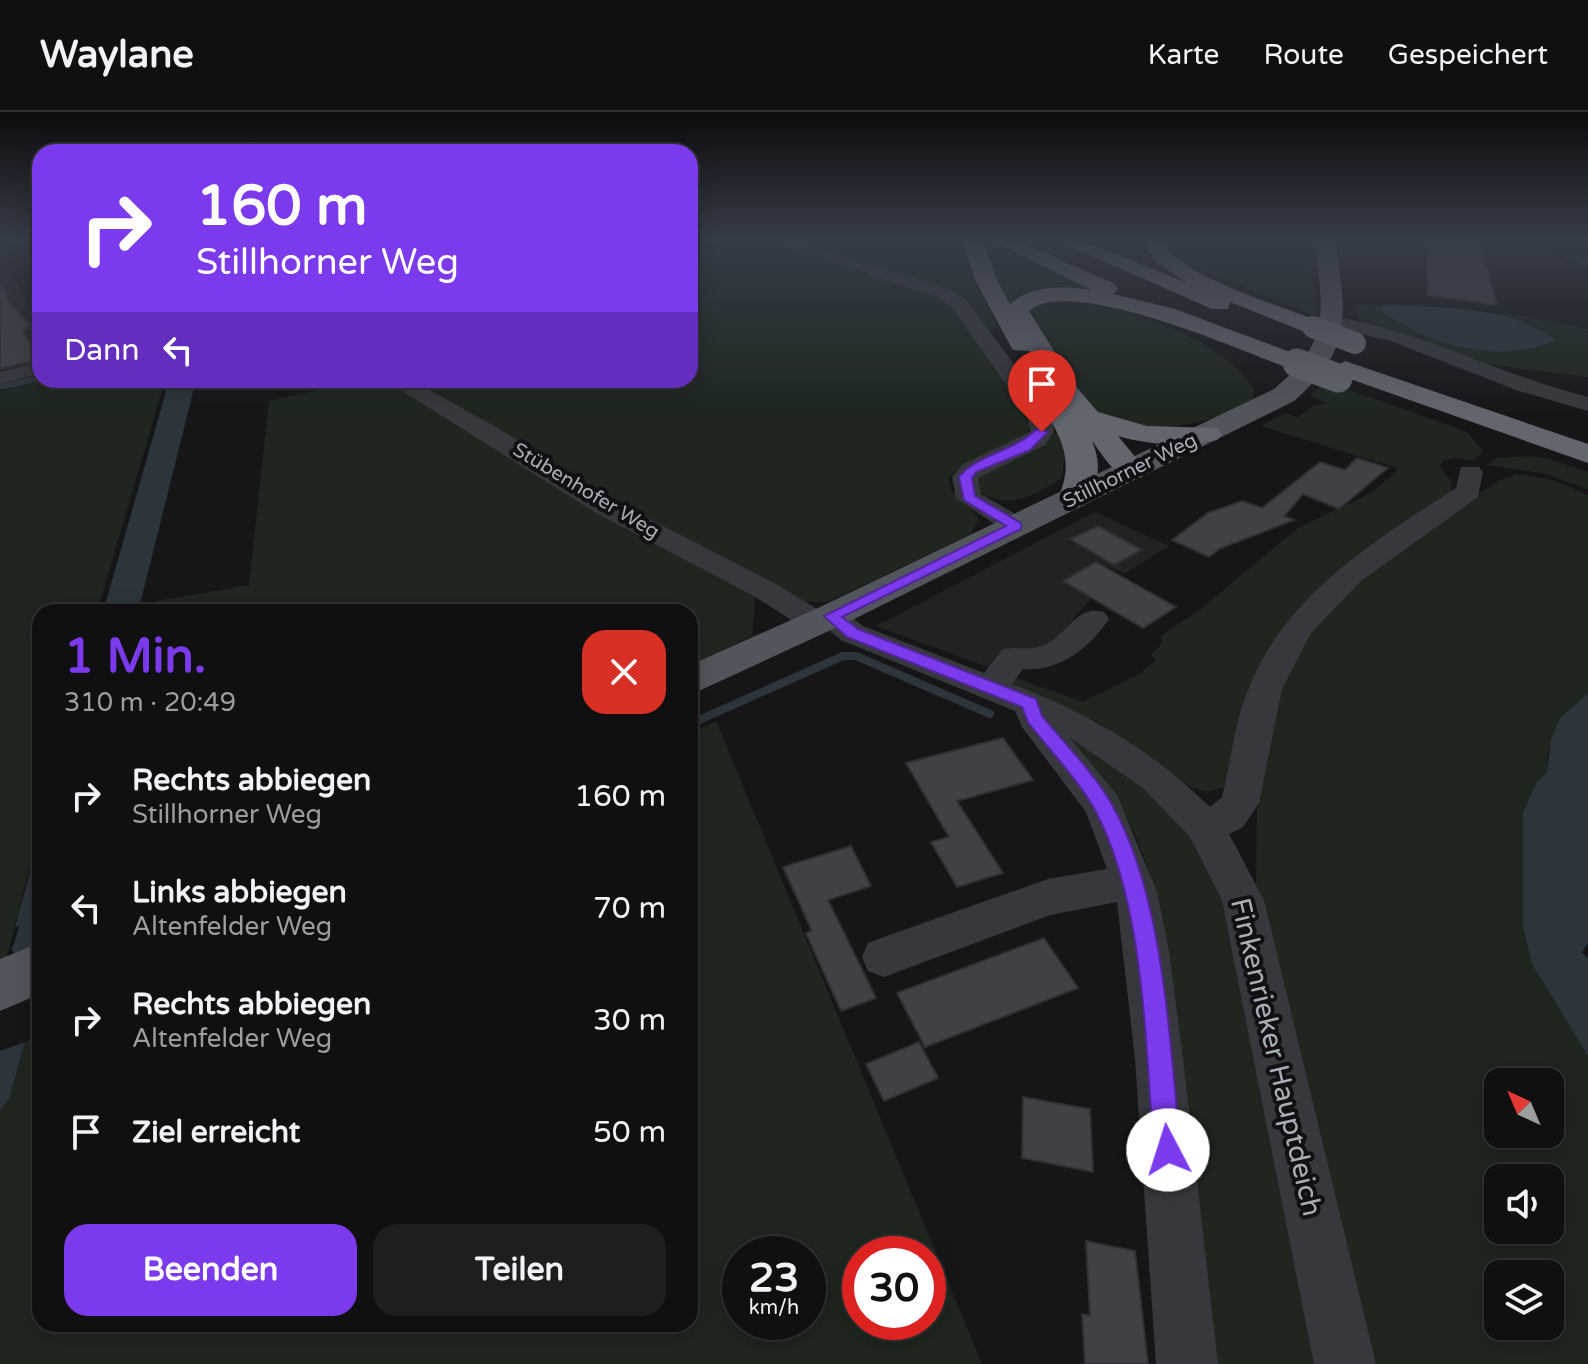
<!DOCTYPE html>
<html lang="de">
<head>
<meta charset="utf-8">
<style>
	:root { --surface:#101012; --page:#1e1e20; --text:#f1f3f6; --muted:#9c9d9f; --line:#303032; --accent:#7c3aed }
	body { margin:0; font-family:"Varela Round",sans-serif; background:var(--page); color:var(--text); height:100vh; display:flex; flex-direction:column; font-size:30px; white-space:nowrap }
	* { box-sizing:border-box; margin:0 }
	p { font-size:26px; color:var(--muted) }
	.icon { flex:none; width:44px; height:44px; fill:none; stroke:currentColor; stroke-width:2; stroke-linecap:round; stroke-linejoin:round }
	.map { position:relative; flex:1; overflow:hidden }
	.details { position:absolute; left:32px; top:492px; width:666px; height:728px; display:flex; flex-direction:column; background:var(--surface); border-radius:24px; box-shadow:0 4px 20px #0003,0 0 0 2px var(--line) }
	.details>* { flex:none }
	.banner { position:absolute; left:32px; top:32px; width:666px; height:244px; border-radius:24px; box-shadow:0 4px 20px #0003,0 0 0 2px var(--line); background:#7c3aed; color:#fff; overflow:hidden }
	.needle { width:52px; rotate:316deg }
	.buttons { position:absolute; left:1484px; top:956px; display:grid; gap:16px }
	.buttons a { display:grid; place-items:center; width:80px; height:80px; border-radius:16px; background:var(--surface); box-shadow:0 4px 20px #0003,0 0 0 2px var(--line); font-size:40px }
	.speed { position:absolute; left:722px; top:1124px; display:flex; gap:16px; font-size:40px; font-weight:700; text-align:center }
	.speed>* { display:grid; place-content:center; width:104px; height:104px; border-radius:50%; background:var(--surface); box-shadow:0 4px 20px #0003,0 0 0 2px var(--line); line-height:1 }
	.speed small { font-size:20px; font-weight:400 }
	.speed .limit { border:12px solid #d22; background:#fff; color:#111 }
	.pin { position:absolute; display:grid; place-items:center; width:68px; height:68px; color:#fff; margin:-82px -34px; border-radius:50% 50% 50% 0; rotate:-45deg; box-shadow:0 0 8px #0007 }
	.pin .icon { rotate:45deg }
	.me { position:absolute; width:88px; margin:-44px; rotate:355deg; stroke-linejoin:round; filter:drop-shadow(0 0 6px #0008) }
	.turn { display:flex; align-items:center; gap:28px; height:168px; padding:0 32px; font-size:36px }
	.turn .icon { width:104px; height:104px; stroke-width:2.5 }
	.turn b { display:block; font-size:56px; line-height:68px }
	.then { display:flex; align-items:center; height:76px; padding:0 32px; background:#0003; gap:16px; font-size:30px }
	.round { display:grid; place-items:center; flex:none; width:84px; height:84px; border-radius:24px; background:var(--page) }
	.head { display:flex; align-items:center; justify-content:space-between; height:136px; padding:0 32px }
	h1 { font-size:48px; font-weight:700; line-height:60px; color:var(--accent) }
	.primary-button { display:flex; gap:16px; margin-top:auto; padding:16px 32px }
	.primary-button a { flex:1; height:92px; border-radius:24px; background:var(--accent); color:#fff; font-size:32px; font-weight:700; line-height:92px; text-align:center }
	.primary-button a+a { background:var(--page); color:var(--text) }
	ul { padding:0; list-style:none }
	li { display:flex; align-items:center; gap:24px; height:112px; padding:0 32px }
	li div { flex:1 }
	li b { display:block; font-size:30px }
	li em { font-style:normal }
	header { display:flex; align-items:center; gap:48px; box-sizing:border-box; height:112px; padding:0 40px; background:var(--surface); border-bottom:2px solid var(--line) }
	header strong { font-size:38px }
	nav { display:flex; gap:44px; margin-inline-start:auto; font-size:28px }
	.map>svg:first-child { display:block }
	.built { fill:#222225 }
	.green { fill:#1e261f; fill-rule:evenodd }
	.water { fill:#2c353c }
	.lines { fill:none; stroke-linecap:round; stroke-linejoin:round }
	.stream-far2 { stroke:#2c353c; stroke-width:5 }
	.stream-far1 { stroke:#2c353c; stroke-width:6 }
	.stream { stroke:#2c353c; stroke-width:8 }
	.canal { fill:#2c353c; fill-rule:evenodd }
	.building { fill:#404145; stroke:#303034; stroke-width:2 }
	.minor { fill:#37383d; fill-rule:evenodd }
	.major { fill:#53555c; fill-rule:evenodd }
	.highway { fill:#63666e; fill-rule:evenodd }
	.highway-bridge-far1 { stroke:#63666e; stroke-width:22 }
	.highway-bridge { stroke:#63666e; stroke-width:29 }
	.route { fill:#7c3aed; stroke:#51269a; stroke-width:2 }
	.labels { text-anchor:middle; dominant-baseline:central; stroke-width:8; stroke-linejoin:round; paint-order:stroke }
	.far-street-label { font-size:20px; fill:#a8adb8; stroke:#111113 }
	.near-street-label { font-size:28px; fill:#a8adb8; stroke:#111113 }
</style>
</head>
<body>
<header>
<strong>Waylane</strong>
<nav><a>Karte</a><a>Route</a><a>Gespeichert</a></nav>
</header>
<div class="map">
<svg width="1588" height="1252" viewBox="0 0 1588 1252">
	<rect width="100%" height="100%" fill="#161618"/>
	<path class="built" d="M6 152 40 214V252L0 260V153Z
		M1095 400 1169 434 1125 461 1096 450 1064 469 1091 486 1047 538 993 557 876 514Z"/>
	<path class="green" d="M699 128H761L948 187 1030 304 1028 325 960 356 949 366 951 377 979 406 971 422 828 490H805L615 392 413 268H690V130Z
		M783 128H961L967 157 999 215 987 219 966 185Z
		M978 128H989L1112 186C1080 184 1033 172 1007 196L986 157Z
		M1172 128H1303L1307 131 1317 204 1183 151 1172 140Z
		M1529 128H1588V150L1532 140Z
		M1083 186C1135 201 1226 228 1254 278L1253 291C1208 314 1124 332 1083 290 1060 266 1043 229 1025 201L1032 192Z
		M1385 192 1378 198 1434 227 1540 215 1494 202 1521 204 1588 217V265L1485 252 1359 208 1355 193Z
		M45 268H165L97 500H40V717L4 856 0 858V279Z
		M364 268H392L756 480 752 524 690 553V500H153L155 489 249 473 269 289Z
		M1326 270 1466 319 1483 339 1475 349 1455 346 1443 349 1440 355 1452 371 1451 381 1336 464 1227 674 1208 680 1192 676 1098 610 1005 570 1009 563 1082 590 1139 562 1156 548 1151 543 1162 531 1161 524 1197 500 1298 416 1371 381 1395 361 1397 356 1261 314 1284 301 1298 305 1314 294 1326 291 1310 283Z
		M1057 321 1065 340 1062 366C1033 385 1008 399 977 378L974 370 980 361Z
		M1523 344 1546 346 1588 360V378L1547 362 1486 353 1497 346Z
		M1516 362 1553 368 1588 383V581L1560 606 1548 641 1547 660 1536 671 1523 700V815L1532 852 1588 944V1252H1367L1256 771 1257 679 1272 595 1304 528 1349 477 1459 395 1498 369ZM1498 970H1550V1022H1498ZM1498 1066H1550V1118H1498ZM1498 1162H1550V1214H1498Z
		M716 609 982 1252H0V998L9 987 25 930 40 923V1212H690V621ZM740 1142H808V1210H740ZM860 1142H928V1210H860Z
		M1059 616 1127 660 1188 720 1222 775 1324 1252H1204C1196 1168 1185 1083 1179 998 1172 903 1175 808 1133 719 1115 681 1085 649 1059 616Z"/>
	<path class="water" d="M1385 192C1440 196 1510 193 1556 228 1500 254 1426 233 1378 197Z
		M196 268 138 500H103L169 269Z
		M1588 581V831L1582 840 1588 847V944L1532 852 1523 815V700L1536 671 1547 660 1551 627 1560 606Z
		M40 725V808L15 815Z
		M25 930 9 987 0 998V939Z"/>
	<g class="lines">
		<path class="stream-far2" d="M1567 145 1588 149"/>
		<path class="stream-far1" d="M0 275 40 266"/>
		<path class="stream" d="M690 612 843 544H856L990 602"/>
		<path class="canal" d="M40 788V850L31 853 18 849 12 837 27 792Z"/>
	</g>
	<path class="building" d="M1426 128H1479L1497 193 1428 183Z
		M0 169 11 193 31 213 24 219 37 248 0 257Z
		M1357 346 1388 356 1339 397 1303 382 1284 404 1294 408 1219 437 1209 445 1172 428 1208 401 1242 389 1262 396 1320 350 1345 358Z
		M1098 414 1142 438 1114 453 1070 427Z
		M1096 450 1176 495 1143 516 1063 469Z
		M1003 626 1033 668 957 689 1003 761 957 775 931 730 949 725 906 651Z
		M851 734 871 774 828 788 876 886 841 899 806 821 812 819 783 755Z
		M1044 826 1078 876 925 935 897 881Z
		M919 930 938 966 884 989 866 952Z
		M1023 985 1090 997 1093 1060 1022 1046Z
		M1086 1129 1135 1139 1148 1252H1085L1082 1202 1090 1204Z"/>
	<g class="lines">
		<path class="minor" d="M764 128H788L949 177 966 187 1052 304 1054 320 1045 333 978 366 981 382 1026 408 1030 414 1026 420H1006L956 386 952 365 963 352 1030 320 1028 304 952 195 937 185Z
			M1332 204C1422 219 1500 263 1588 285V299L1516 278 1391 229 1325 214 1322 210Z
			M40 250V262L0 272V260Z
			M385 268H412L501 318 616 390 774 471 819 498 831 494 842 497 863 514 984 561 1003 537C1016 534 1029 539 1041 534 1067 526 1074 492 1104 500L1109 507C1089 536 1060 560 1023 557L1012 572C1090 602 1150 637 1210 695L1222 685C1231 650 1234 612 1248 578 1285 483 1374 429 1456 376L1461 355H1479L1483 360 1478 385 1361 469 1311 521 1282 577 1259 691 1243 715 1229 722 1264 788 1376 1252H1314L1222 788 1190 725 1143 676 1069 625 1117 683 1157 780 1169 839 1183 947 1218 1252H1156L1135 947 1117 790 1050 803 884 865 868 859 862 845 868 831 884 825 1048 767 1107 757 1086 700 1022 615 1015 599 841 528 829 518 818 521 807 518 752 483 598 402Z"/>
		<path class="major" d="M1315 128H1335C1346 201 1354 237 1294 289L844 512 690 583V553L818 496 1274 277C1333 229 1322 197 1315 128Z
			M40 831V882L0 899V847Z"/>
		<path class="highway" d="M963 128H983L997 168 1010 192C1034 172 1063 174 1092 178L990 128H1015L1115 172 1118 177 1113 182 1175 197 1306 246 1310 251 1297 259 1288 256C1239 238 1071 163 1029 199L1078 277 1098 300 1147 314 1217 316 1222 322 1217 328C1186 336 1149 333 1118 324L1146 358 1142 365C1117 371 1106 347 1092 329 1102 351 1099 373 1085 393L1074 396 1063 393 1058 386C1074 350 1063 329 1044 297L1048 291 1059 289 1029 239 1013 238 1010 233 975 168Z
			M1150 128H1170L1167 136C1187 166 1286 196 1321 210L1325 215 1321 220H1305L1230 190 1228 197H1212L1067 133 1070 129H1084L1187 171 1157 151 1147 136Z
			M1345 249 1588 332V351L1336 262 1332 257Z"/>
		<path class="highway-bridge-far1" d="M1313 215 1355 231"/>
		<path class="highway-bridge" d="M1297 251 1338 266"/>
	</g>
	<linearGradient id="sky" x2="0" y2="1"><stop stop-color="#0c0c0d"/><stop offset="0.42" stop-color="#363c48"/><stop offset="1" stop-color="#363c48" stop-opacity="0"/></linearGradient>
	<rect width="1588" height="303" fill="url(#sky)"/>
	<path class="route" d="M1037 317 1048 320 1030 338 976 360 972 366 975 384 1021 411V417L842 505 858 517 1036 587 1042 604C1065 632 1093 660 1111 691 1165 785 1169 931 1181 1038L1177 1048 1168 1052 1158 1048 1154 1038C1145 933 1145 792 1095 698 1078 667 1049 638 1028 610L1022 595 847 525 824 504 1006 414 964 388 959 365C976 343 1013 340 1037 317Z"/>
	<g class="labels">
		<g class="far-street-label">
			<text transform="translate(1130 359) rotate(-26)">Stillhorner Weg</text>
			<text transform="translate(586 379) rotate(31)">Stübenhofer Weg</text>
		</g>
		<g class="near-street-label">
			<text transform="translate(1276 945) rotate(77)">Finkenrieker Hauptdeich</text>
		</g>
	</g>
</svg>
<div class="buttons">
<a><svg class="needle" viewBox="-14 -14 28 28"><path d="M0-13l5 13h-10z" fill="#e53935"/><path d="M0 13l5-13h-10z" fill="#9c9d9f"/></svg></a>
<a><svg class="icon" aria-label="sound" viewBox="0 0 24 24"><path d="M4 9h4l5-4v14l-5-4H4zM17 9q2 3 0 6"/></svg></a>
<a><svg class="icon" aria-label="layers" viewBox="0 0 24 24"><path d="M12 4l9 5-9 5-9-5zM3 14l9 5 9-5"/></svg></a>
</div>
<div class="speed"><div>23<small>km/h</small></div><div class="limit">30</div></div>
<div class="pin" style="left:1042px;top:320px;background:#d93025"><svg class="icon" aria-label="arrive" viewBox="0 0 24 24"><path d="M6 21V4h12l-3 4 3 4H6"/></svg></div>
<svg class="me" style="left:1168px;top:1038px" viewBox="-20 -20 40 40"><circle r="19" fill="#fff"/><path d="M0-13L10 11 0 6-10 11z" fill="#7c3aed"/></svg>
<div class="banner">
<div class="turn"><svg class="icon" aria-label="right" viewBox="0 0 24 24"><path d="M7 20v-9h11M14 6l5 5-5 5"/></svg><div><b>160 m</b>Stillhorner Weg</div></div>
<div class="then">Dann<svg class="icon" aria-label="left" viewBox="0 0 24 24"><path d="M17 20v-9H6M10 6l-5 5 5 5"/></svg></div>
</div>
<section class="details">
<div class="head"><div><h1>1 Min.</h1><p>310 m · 20:49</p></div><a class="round" style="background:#d93025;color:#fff"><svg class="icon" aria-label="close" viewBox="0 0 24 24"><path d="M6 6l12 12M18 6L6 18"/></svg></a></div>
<ul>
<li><svg class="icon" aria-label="right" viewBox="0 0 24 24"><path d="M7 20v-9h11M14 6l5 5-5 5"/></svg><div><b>Rechts abbiegen</b><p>Stillhorner Weg</p></div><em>160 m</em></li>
<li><svg class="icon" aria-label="left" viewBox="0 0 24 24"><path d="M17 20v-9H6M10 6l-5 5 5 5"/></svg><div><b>Links abbiegen</b><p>Altenfelder Weg</p></div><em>70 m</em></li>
<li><svg class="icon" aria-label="right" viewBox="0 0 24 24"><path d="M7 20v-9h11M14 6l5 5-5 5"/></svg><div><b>Rechts abbiegen</b><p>Altenfelder Weg</p></div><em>30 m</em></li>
<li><svg class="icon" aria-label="arrive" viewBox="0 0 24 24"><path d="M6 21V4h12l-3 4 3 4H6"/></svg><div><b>Ziel erreicht</b></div><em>50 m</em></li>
</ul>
<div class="primary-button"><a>Beenden</a><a>Teilen</a></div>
</section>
</div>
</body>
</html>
